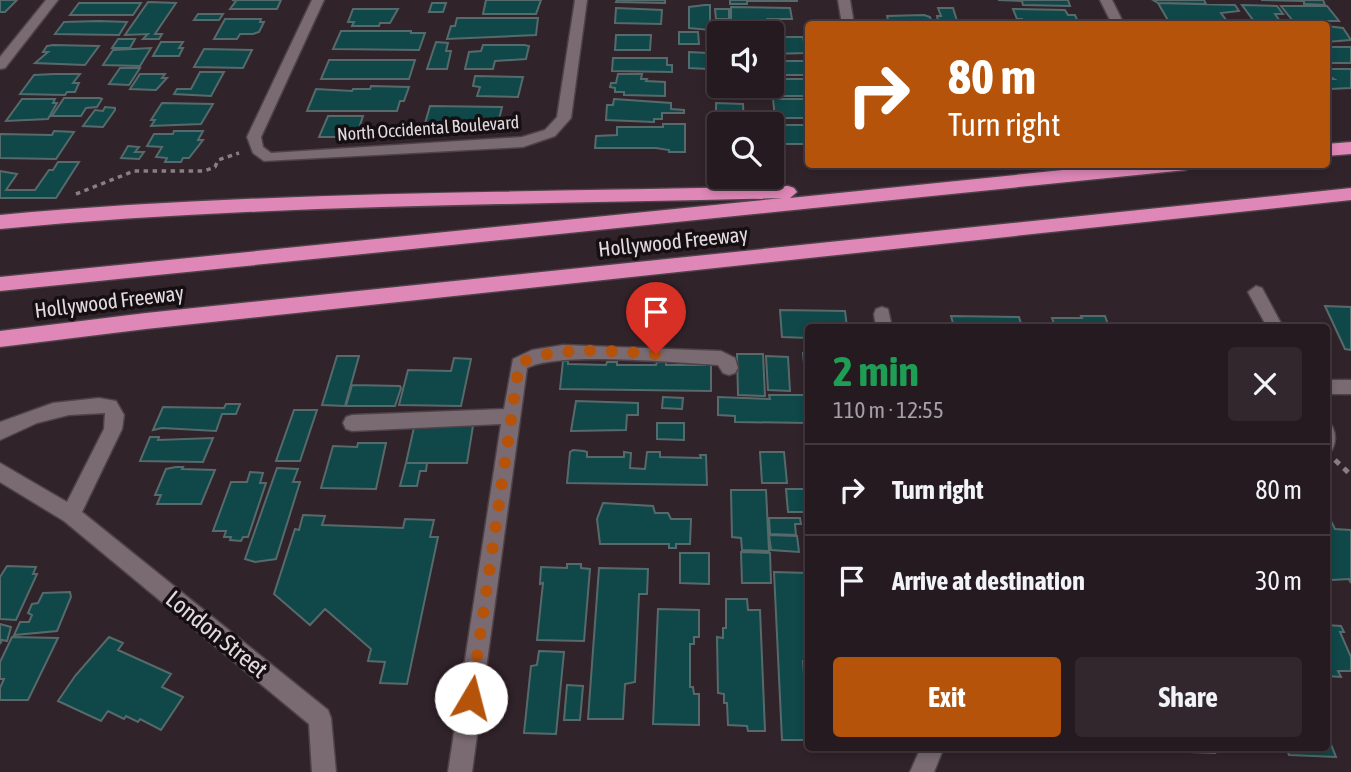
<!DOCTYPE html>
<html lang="en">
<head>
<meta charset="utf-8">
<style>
	:root { --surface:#251a20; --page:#31272d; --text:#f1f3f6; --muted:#a3a1a5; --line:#42383e; --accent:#b45309 }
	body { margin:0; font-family:"Asap Condensed",sans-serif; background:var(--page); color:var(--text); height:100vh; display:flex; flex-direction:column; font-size:26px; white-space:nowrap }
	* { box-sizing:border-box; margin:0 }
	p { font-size:23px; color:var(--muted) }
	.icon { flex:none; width:38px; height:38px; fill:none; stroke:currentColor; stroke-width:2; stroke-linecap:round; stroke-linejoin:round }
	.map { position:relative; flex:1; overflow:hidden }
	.drawer { position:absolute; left:805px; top:324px; width:525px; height:427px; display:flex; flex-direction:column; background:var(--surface); border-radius:7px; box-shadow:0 4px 10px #0003,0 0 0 2px var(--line) }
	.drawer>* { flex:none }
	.banner { position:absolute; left:805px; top:21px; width:525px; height:147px; border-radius:7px; box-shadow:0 4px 10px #0003,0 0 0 2px var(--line); background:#b45309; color:#fff; overflow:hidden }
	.tools { position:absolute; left:707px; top:21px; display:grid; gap:14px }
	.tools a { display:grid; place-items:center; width:77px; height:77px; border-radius:7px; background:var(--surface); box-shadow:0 4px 10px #0003,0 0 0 2px var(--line); font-size:35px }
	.pin { position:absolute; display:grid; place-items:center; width:60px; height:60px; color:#fff; margin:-72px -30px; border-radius:50% 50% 50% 0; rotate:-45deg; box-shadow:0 0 7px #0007 }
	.pin .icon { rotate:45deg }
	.me { position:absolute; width:77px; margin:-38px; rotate:8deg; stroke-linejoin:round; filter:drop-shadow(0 0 5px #0008) }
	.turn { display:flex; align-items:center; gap:24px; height:147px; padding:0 28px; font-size:32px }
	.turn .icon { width:91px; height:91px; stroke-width:2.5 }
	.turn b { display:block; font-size:49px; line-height:60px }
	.round { display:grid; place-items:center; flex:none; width:74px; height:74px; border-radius:7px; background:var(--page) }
	.overview { display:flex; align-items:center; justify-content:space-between; height:119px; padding:0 28px }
	h1 { font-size:42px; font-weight:700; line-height:52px; color:#1e9e55 }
	.button { display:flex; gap:14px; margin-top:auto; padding:14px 28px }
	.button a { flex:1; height:80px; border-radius:7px; background:var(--accent); color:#fff; font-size:28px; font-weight:700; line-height:80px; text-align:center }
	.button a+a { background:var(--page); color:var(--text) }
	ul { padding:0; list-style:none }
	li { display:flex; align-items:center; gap:21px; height:91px; padding:0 28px; border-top:2px solid var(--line) }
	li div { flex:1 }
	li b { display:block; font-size:26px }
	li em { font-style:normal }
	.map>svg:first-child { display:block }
	.building { fill:#104749; stroke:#576a6b; stroke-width:2 }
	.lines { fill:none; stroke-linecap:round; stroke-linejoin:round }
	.minor-casing { stroke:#4d4248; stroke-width:3 }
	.highway-casing { stroke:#4d4248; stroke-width:3 }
	.path-far1 { stroke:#8a7e84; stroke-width:3.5; stroke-dasharray:4.5 4.5; stroke-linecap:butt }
	.path { stroke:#8a7e84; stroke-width:5; stroke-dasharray:6 6; stroke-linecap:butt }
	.minor { fill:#7a6a71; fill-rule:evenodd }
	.highway { fill:#df87b7; fill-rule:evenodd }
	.route { stroke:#b45309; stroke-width:12; stroke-dasharray:0 21.6 }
	.labels { text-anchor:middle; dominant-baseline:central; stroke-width:7; stroke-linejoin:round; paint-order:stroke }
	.far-street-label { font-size:18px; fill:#e3dadf; stroke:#150f12 }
	.street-label { font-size:21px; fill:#e3dadf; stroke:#150f12 }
	.near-street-label { font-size:24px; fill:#e3dadf; stroke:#150f12 }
</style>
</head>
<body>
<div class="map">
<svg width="1351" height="772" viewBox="0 0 1351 772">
	<rect width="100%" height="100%" fill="#31232a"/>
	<path class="building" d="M0 0H17L5 12H0Z
		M281 0 277 9H230L236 1 232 0Z
		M486 0H541L536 14H483Z
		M617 0H665V3L616 2Z
		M730 0H797V1H747V4H730Z
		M998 0H1068L1070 6 1023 5 1022 1Z
		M1153 0H1204L1206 4 1158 3Z
		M1261 0H1323L1325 5 1304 4V1Z
		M148 2 176 3 155 34H162L159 39H143L148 34 125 35Z
		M79 3H141L133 15H70Z
		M432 3H446L443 12H429Z
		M1158 3 1235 5 1239 11 1221 13 1229 24 1169 22Z
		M705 5H710V30L689 28V7Z
		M1242 5 1277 6 1283 14H1275L1282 24H1256Z
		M1281 6H1327L1339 21H1293Z
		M731 7 790 8 792 19H767L765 23 731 20Z
		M616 8 662 10 661 24 615 23Z
		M938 8H953L958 24H943L942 21H938L937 16H941Z
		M353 9H398L390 23H380L379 26H352L354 22H348Z
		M715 9H729V19H716Z
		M1013 9 1065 10 1068 15H1075L1079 24H1013L1023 22 1022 19H1017Z
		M198 14H223L219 20H194Z
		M924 15 930 17 932 24H889L887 16Z
		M457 18H538L536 35 447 39 451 26H455Z
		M225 19H261L260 22H264L259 32 253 34H240L237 39H214Z
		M99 21 127 22 119 35 55 34 64 22Z
		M1326 26 1343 28 1351 40 1326 42Z
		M341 31H411V33H425L419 50 333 49Z
		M679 32H698L699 44H679Z
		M616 35H651L650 50H615Z
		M772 37H803L804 42H808V49H805L806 53 772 54Z
		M118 39H135L130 48H112Z
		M161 42H183L179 48H183L179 56H153Z
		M436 42 448 43 446 51H451L447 69H427Z
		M483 45H524L529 46 526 59 495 61 493 69H465L469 52 481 51Z
		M47 46 53 45 99 46 85 65 35 63 48 52H43Z
		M1326 47H1351V63H1326Z
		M151 48 140 66 103 65 113 50Z
		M204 49 252 50 243 68 194 67Z
		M689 52 708 53V69L689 68Z
		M772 57 774 61H808V75H772Z
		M613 58H667V65H672V72L612 71Z
		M329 60H415L409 79H321Z
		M120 68H140L129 85 109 84Z
		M1326 69H1351V88L1330 89 1326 79H1334L1326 74Z
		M200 72H224L211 96 174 94 177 89H191Z
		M54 74H80L73 83H79L75 92H67L65 95 20 94 34 75Z
		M140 74H165L162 78H167L156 90 130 89Z
		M618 74H642L641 79H647L646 81 665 82V96L624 95V92H615V88L610 87 611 83H616Z
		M475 76 523 77 518 97 477 96 480 87 473 86Z
		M772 79H808V96H746L745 86H772Z
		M371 86 409 87 404 101H400L397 111H307L316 89 352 91 353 89H370Z
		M64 98H100L102 99 97 107 86 108 81 116H52Z
		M22 99H55L53 103H57L48 119 6 121Z
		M614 99 671 103V109L684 110V113H662V119H654V122L606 120 607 105H613Z
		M773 99H808V118H775Z
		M162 103 213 104 201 124 151 126 155 120H151Z
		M716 103 743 104 744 124H719V139H716V132H709V124L716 123Z
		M430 106 502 107 497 128 424 127Z
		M105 107 115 108V110L103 127 83 126 95 110 103 111Z
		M328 116H363L356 137H319Z
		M663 124H685V152H669V150L656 148H595L596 136 617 135V127H663Z
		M775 125H808V144H772V129H776Z
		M54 131 74 132 56 159 0 158V134L52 135Z
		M174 131H203L198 140H203L189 158H183L181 162H165L167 158 156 157 162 147 147 146 154 134H173Z
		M128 146 139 147 135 152H144L139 159 121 158Z
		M58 162H79L56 198H0V171L17 174 6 190H35L49 170H53Z
		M1325 306 1351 307V350L1345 349Z
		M780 310 845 311 847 327H808V338L782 337Z
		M951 316 1019 317 1022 327H954Z
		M1081 316H1105L1109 327H1055L1052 318H1082Z
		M1155 325H1213L1214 327H1157Z
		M803 353H808V384H806Z
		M737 354H763L765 396 738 395Z
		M337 356H359L345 406 322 405Z
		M766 356 788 357 790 391 768 390Z
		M454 358 471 359 461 406 399 405 408 370 451 371Z
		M563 361H568V364L606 365 607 362H617V365H656L657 362H666V365H705V363H711V391L560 389Z
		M352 385 400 386 401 388 395 406H346Z
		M769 395H808V423L735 422V416L718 415V397L770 399Z
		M663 397 683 398 682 409 662 408Z
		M576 401 638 403V415H627L626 430 571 431Z
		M226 404H240L236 414H222L216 431 162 428 153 430 163 407 224 408Z
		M294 410H317L300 461H276Z
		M415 423 473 426 467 463H406Z
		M657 423H684V440L657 439Z
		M150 437H159L158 440 213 438 203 462 140 461Z
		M358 443H386L376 489 321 488 333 446 357 447Z
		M573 450 584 451 587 452V457H624V452L631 453 630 468 645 469 647 452H660V457L701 458 700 455H706L707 485 567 483 570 452Z
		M760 452H784L787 483H762Z
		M406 463H427L426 471H420L417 486H400Z
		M176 467H183L182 469 215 470 201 504H157L161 495H155L166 469Z
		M277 468 298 469 293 482H300L276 559 255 562 245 559Z
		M250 472 263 473 260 483H266L248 537H243L241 541 230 540 231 537H224L226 531H213L231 482H247Z
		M786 489H808V512H788Z
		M731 490H766L769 551 742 550 741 538 732 537Z
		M603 503 653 506 655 513H668L671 519H691L690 544H676V548H669V544H600L597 519Z
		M303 515 325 516 322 525 403 528 405 519 434 520 430 537H438L407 684 380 683 385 662 368 661 371 649 325 609 310 625 274 594 295 529 299 530Z
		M1326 517H1329L1335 529 1351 530V583L1349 579 1332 580 1326 567Z
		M769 518H800L801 524H795L796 535 770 534Z
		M769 535 797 536 799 552 771 550Z
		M741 552 770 553 771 583H742Z
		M680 553H709V584L680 583Z
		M567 564H581V568L590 569 584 641 537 640 543 583 540 584 541 567 567 568Z
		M7 566 36 567 33 574H37L16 620 0 619V577Z
		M599 568 648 569 647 594H639L635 682 625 684 623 719H588Z
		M774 572 808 573V661H803L804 675H808V740H782Z
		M70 592 71 597 57 631 14 635 20 622H29L32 615 28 613 32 604 38 603 43 593Z
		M726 599H747L748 610H760L765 731H748L747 726 728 725 727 703H724V694L718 693 717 637 723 638V628H726Z
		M658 609 699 610V637H694V644H690V687H693L694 694H699V725L653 724Z
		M0 624 11 627 7 641 2 640 0 644Z
		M1326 625 1341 626 1344 632H1340L1351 657V671H1338L1341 677 1326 676Z
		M12 637 58 638 28 700H0V688L4 679H0V662Z
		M109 637 123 643 118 650 171 674 162 687 183 697 161 730 140 719 138 722 126 716 124 719 108 711 101 721 58 701 75 676Z
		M539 651 564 652 556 734 524 733 531 666 537 665Z
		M567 685 583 686 580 720H564Z
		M1326 732 1336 757 1289 755 1286 747H1326Z
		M1161 747H1213L1215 753 1162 751Z"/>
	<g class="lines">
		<g class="minor-casing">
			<path id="minor" d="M46 0H58L5 68 0 69V57Z
				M312 0H324L261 137 263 147 271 153 522 137 545 130 557 117 575 0H587L571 118 555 136 523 147 264 161 253 153 247 137Z
				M838 0H850L854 24H842Z
				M1100 0H1112L1124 24H1112Z
				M1256 286 1262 288 1283 327H1267L1248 292Z
				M882 307 888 309 892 327H876L874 314 876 309Z
				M563 345 721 351 735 358 738 368 735 373 729 375 723 373 718 365C677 363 559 351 527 368L472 772H448L501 424 352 431 346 429 343 423 346 417 352 415 504 409 513 359 532 350Z
				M1326 380H1351V394H1326Z
				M99 398 116 401 124 415 122 429 82 512 328 710 331 718 336 772H312L309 724 64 521 0 482V463L67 502 104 429 105 413 69 415 37 423 0 440V422L53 403Z
				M1326 424 1332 426C1336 434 1336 442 1332 450L1326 452Z
				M921 747H944L934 772H910Z"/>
		</g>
		<g class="highway-casing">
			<path id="highway" d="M1351 142V154L1326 156V144Z
				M1122 164H1194L1186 170 0 291V277L783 198C522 205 260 204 0 229V215C261 191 526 193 788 186L794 188 797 192 790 198Z
				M1351 188V200L146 329 0 347V331L146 313Z"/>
		</g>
		<path class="path-far1" d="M76 194 134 171H204L215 167 218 160 239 153"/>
		<path class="path" d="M1335 460 1351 475"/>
		<use href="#minor" class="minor"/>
		<use href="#highway" class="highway"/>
	</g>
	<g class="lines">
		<path class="route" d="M471 698 519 364C554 344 616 352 656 354"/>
	</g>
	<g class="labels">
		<g class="far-street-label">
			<text transform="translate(428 128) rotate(-4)">North Occidental Boulevard</text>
		</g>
		<g class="street-label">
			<text transform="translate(673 241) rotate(-6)">Hollywood Freeway</text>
			<text transform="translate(109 301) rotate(-7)">Hollywood Freeway</text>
		</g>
		<g class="near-street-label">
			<text transform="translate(217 634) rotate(39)">London Street</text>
		</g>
	</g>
</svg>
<div class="tools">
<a><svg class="icon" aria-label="sound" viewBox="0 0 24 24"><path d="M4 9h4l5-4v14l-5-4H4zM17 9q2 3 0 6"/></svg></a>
<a><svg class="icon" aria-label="search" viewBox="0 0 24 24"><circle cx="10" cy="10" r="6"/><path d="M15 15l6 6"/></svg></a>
</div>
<div class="pin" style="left:656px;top:354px;background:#d93025"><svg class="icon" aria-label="arrive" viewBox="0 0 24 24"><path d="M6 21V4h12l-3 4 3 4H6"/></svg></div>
<svg class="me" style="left:471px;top:698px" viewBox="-20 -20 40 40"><circle r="19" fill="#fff"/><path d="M0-13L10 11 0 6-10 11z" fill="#b45309"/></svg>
<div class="banner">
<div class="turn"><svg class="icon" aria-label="right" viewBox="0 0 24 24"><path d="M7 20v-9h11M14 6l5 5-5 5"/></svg><div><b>80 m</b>Turn right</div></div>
</div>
<section class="drawer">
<div class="overview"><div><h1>2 min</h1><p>110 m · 12:55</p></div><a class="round"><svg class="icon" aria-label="close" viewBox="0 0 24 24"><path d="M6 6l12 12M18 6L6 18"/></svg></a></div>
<ul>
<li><svg class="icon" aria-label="right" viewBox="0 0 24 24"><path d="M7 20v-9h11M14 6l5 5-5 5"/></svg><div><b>Turn right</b></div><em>80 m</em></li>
<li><svg class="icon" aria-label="arrive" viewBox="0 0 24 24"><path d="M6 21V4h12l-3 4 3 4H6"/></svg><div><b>Arrive at destination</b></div><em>30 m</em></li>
</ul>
<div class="button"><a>Exit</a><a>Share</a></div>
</section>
</div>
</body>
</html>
